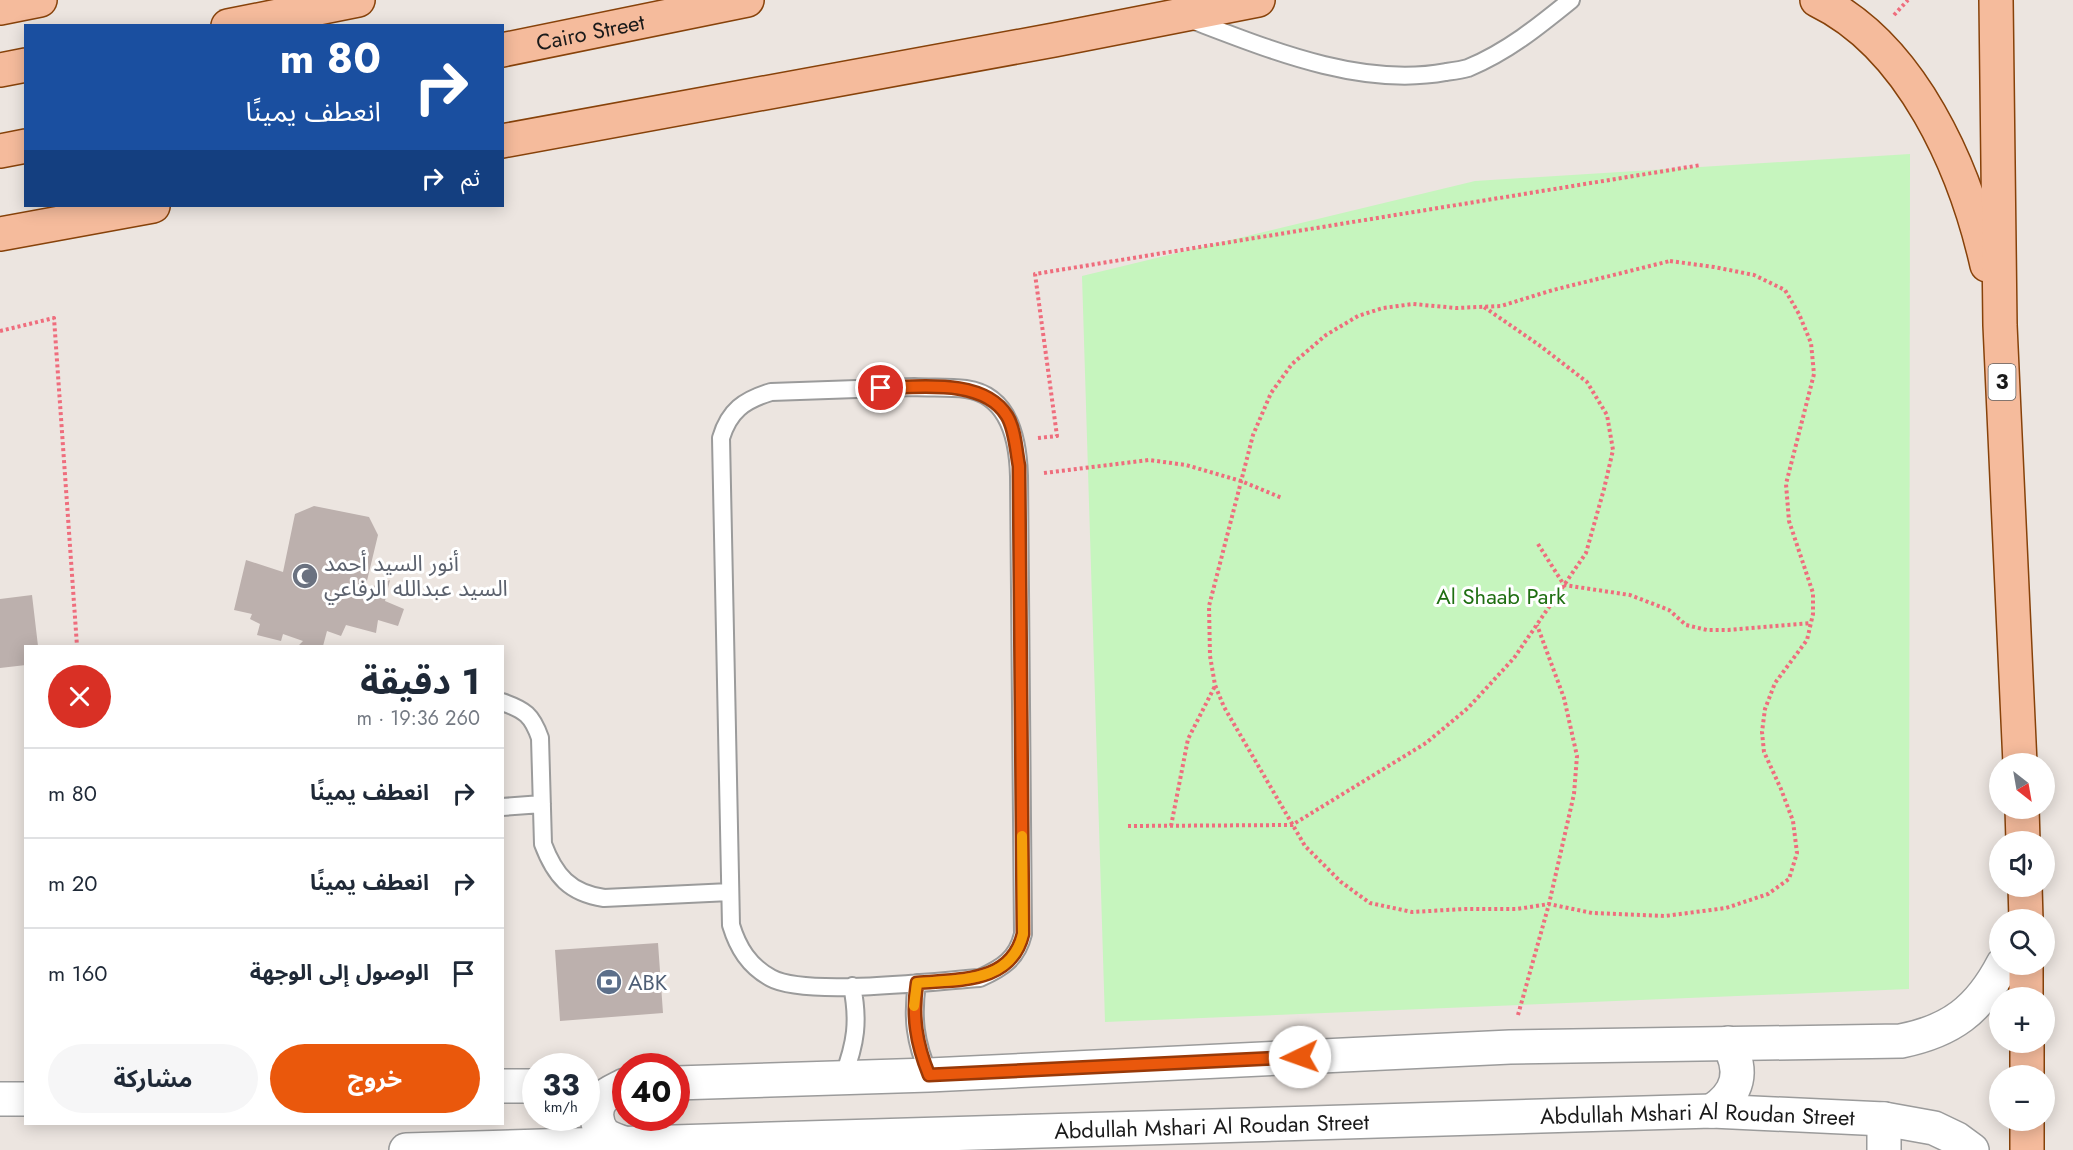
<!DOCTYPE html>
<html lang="ar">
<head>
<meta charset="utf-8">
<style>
	:root { --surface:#fff; --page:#f6f6f7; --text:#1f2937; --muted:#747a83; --line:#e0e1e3; --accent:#ea580c }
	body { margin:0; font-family:Jost,"Noto Sans Arabic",sans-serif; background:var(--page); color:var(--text); direction:rtl; height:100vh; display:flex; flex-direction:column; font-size:22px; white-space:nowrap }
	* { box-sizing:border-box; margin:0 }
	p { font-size:20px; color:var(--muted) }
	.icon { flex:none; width:33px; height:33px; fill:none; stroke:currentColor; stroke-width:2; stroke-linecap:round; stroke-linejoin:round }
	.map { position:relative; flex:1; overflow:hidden; direction:ltr }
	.drawer { position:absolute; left:24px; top:645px; width:480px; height:480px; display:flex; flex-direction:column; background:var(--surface); border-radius:0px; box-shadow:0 3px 15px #0003; direction:rtl }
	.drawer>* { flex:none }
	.top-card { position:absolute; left:24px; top:24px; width:480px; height:183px; border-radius:0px; box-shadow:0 3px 15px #0003; direction:rtl; background:#1a4fa0; color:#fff; overflow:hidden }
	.needle { width:39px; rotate:149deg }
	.buttons { position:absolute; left:1989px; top:753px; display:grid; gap:12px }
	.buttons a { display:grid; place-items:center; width:66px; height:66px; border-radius:50%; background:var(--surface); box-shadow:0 3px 15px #0003; font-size:30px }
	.speed { position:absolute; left:522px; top:1053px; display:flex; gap:12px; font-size:30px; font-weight:700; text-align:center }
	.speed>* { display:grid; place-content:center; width:78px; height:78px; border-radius:50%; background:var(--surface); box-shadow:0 3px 15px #0003; line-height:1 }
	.speed small { font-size:15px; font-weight:400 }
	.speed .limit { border:9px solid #d22; background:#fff; color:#111 }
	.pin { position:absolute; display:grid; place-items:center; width:51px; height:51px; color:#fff; margin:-26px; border:3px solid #fff; border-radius:50%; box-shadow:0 2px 6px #0007 }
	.me { position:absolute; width:66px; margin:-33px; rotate:267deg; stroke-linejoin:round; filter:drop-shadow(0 0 4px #0008) }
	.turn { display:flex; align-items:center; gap:21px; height:126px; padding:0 24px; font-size:27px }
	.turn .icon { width:78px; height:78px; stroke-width:2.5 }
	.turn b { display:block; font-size:42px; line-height:51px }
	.then { display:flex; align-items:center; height:57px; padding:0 24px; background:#0003; gap:12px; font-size:22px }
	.round { display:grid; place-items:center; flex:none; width:63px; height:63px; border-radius:32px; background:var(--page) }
	.headline { display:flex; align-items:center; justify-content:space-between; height:102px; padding:0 24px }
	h1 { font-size:36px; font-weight:700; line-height:45px }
	.cta { display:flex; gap:12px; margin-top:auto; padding:12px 24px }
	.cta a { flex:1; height:69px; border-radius:36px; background:var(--accent); color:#fff; font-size:24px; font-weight:700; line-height:69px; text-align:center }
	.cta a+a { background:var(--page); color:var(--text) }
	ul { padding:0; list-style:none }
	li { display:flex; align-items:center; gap:18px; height:90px; padding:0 24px; border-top:2px solid var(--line) }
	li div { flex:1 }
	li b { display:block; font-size:22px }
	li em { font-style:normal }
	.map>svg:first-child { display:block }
	.park { fill:#c6f5be }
	.building { fill:#bcb0ad }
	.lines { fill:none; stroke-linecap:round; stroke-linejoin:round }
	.service-casing { stroke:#9b9b9b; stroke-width:20 }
	.minor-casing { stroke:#9b9b9b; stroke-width:36 }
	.tertiary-casing { stroke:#9b9b9b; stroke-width:36 }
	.primary-casing { stroke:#87420a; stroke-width:36 }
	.path { stroke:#ef6d7d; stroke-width:4; stroke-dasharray:3 3; stroke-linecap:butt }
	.service { stroke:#fff; stroke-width:16 }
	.minor { stroke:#fff; stroke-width:33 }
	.tertiary { stroke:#fff; stroke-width:33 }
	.primary { stroke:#f5bb9c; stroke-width:33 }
	.route-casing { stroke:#983908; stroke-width:15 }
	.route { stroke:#ea580c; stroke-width:10 }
	.slow { stroke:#f59e0b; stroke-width:10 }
	.labels { text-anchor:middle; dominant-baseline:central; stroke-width:6; stroke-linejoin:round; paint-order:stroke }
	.shield { fill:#fff; stroke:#5f5f5f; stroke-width:1.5 }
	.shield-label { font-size:21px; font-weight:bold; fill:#1a1a1a }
	.street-label { font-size:22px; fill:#1a1a1a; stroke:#fff }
	.worship-label { font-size:22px; fill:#5b616d; stroke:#fff; text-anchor:start }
	.park-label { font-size:22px; fill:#1f6f12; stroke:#fff }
	.service-label { font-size:22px; fill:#4e5e75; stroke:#fff; text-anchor:start }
</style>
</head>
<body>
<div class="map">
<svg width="2073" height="1150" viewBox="0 0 2073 1150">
	<rect width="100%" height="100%" fill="#ece5e0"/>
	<path class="park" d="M1910 154 1909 989 1105 1022 1082 276 1475 181Z"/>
	<path class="building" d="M314 506 369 517 378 535 365 589 390 580 385 601 404 609 398 626 378 620 376 633 346 625 341 636 327 631 323 646H298L303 641 283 634 281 641 257 635 260 624 250 619 252 614 234 610 246 560 283 572 295 514Z
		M32 595 38 646H26V665L0 668V599Z
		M658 943 663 1013 560 1021 555 950Z"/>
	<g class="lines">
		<g class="service-casing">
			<path id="service" d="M1189 19C1268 49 1361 88 1446 72 1453 71 1461 70 1468 68 1507 52 1539 26 1571 0
				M914 387C931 388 949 387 966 389 1009 395 1018 439 1019 476L1023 934C1017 959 1002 968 980 978 936 981 805 997 771 978 749 966 738 948 731 925L721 438C729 411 744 400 771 392Z
				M502 702C525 710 532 715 540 738L543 844C555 876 570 893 604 898L730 892
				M502 807 542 804
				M917 983C912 1018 915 1042 929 1075
				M843 1077C856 1043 859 1021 852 986"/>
		</g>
		<g class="minor-casing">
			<path id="minor" d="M1884 1150V1119"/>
		</g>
		<g class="tertiary-casing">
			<g id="tertiary">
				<path d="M676 1083 929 1075 1510 1047 1901 1041C1951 1031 1979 1010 2003 964"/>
				<path d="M625 1085C618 1089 609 1092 603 1098 594 1107 595 1124 604 1134 610 1139 619 1141 626 1144"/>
				<path d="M502 1086H536"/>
				<path d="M0 1099H26"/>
				<path d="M1712 1111C1739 1093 1744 1071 1728 1043"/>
				<path id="s1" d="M406 1150 1712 1111 1884 1119 1934 1128 1957 1139 1972 1150"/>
			</g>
		</g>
		<g class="primary-casing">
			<g id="primary">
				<path d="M1817 0C1912 46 1965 168 1987 265"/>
				<path d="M1996 0 2000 325 2020 764"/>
				<path d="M0 8 40 0"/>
				<path d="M228 26 358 0"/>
				<path id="s2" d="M502 50 747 0"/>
				<path d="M0 70 26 65"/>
				<path d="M502 141 1054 40 1258 0"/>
				<path d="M0 151 26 146"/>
				<path d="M0 234 153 206"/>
				<path d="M2022 808 2023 842"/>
				<path d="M2025 886 2026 920"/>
				<path d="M2026 964V998"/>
				<path d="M2027 1042V1076"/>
				<path d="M2027 1120V1150"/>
			</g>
		</g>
		<path class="path" d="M1894 15 1908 0
			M1670 261 1714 267 1754 275 1785 290 1799 314 1811 343 1814 374 1786 484 1789 521 1813 593V614L1807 640 1775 683 1765 709 1762 732 1764 752 1781 789 1793 821 1797 853 1789 879 1768 894 1726 908 1665 916 1592 913 1549 904 1517 909H1464L1412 912 1370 903 1341 882 1305 846 1224 707 1215 685 1210 656 1209 606 1253 435 1271 393 1292 364 1326 335 1358 316 1383 308 1413 304 1456 308 1501 306 1553 290Z
			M0 331 54 318 77 646
			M1038 438 1057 436 1035 274 1701 165
			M1044 473 1149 460 1186 465 1241 481 1282 498
			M1538 544 1564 585 1630 595 1669 610 1686 625 1707 630H1728L1811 623
			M1128 826 1292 825 1426 743 1468 708 1514 658 1586 553 1604 489 1613 450 1607 415 1587 382 1539 345 1484 307
			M1171 826 1188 739 1215 686
			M1518 1015 1549 904 1574 794 1577 756 1564 698 1537 625"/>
		<use href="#service" class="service"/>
		<use href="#minor" class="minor"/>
		<use href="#tertiary" class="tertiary"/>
		<use href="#primary" class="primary"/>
	</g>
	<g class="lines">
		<g class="route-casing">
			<path id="route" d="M881 388C919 387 984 378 1007 416 1015 429 1016 450 1019 466L1023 934C1011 984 958 979 917 983 912 1016 916 1043 929 1075L1300 1057"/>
		</g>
		<use href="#route" class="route"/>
		<path class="slow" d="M914 1006 917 983C958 979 1011 984 1023 934L1022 836"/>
	</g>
	<defs>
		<g id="mosque-disc" transform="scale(1.35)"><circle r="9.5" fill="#6b7280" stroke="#fff"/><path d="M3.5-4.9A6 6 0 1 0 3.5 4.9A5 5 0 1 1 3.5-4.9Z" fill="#fff"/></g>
		<g id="bank-disc" transform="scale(1.35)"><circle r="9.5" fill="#5c6f8a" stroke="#fff"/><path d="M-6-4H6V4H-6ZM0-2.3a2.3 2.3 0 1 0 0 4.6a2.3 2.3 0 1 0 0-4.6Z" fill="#fff"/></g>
	</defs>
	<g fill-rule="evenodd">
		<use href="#mosque-disc" x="305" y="576"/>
		<use href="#bank-disc" x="609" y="982"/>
	</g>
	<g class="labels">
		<rect class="shield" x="1988.5" y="364" width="27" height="36" rx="4.5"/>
		<g class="shield-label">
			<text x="2002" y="382">3</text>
		</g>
		<g class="street-label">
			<text stroke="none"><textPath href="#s2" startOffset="90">Cairo Street</textPath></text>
			<text stroke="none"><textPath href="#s1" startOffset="1292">Abdullah Mshari Al Roudan Street</textPath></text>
			<text stroke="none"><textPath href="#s1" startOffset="806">Abdullah Mshari Al Roudan Street</textPath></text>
		</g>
		<g class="worship-label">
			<text x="324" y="563">أنور السيد أحمد<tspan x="324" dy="25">السيد عبدالله الرفاعي</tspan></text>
		</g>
		<g class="park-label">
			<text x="1501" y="596">Al Shaab Park</text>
		</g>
		<g class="service-label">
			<text x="628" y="982">ABK</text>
		</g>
	</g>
</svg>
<div class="buttons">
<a><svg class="needle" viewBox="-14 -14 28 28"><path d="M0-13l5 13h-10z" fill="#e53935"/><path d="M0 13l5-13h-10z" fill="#747a83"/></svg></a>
<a><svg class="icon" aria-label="sound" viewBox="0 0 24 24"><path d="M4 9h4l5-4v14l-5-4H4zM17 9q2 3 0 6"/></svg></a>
<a><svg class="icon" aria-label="search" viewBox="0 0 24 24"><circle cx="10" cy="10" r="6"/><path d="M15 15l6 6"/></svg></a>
<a>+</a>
<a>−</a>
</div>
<div class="speed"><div>33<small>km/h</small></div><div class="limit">40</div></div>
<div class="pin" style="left:881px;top:388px;background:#d93025"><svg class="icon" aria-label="arrive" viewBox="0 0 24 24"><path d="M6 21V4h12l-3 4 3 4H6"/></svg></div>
<svg class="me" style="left:1300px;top:1057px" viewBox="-20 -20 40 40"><circle r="19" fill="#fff"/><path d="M0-13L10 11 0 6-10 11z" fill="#ea580c"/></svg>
<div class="top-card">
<div class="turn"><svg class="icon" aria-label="right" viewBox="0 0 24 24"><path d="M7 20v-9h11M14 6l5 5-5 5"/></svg><div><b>80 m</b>انعطف يمينًا</div></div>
<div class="then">ثم<svg class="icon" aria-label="right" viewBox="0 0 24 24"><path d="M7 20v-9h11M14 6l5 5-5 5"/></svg></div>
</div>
<section class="drawer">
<div class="headline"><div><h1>1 دقيقة</h1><p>260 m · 19:36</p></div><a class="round" style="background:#d93025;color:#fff"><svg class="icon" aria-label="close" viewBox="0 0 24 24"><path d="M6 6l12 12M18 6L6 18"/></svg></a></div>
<ul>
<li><svg class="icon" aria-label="right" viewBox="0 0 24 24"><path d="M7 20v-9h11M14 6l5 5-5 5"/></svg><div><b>انعطف يمينًا</b></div><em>80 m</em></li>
<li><svg class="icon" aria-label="right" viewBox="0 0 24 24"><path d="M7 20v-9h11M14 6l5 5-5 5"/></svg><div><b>انعطف يمينًا</b></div><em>20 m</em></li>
<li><svg class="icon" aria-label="arrive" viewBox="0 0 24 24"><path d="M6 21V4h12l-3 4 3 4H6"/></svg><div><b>الوصول إلى الوجهة</b></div><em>160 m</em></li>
</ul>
<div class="cta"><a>خروج</a><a>مشاركة</a></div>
</section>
</div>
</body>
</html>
